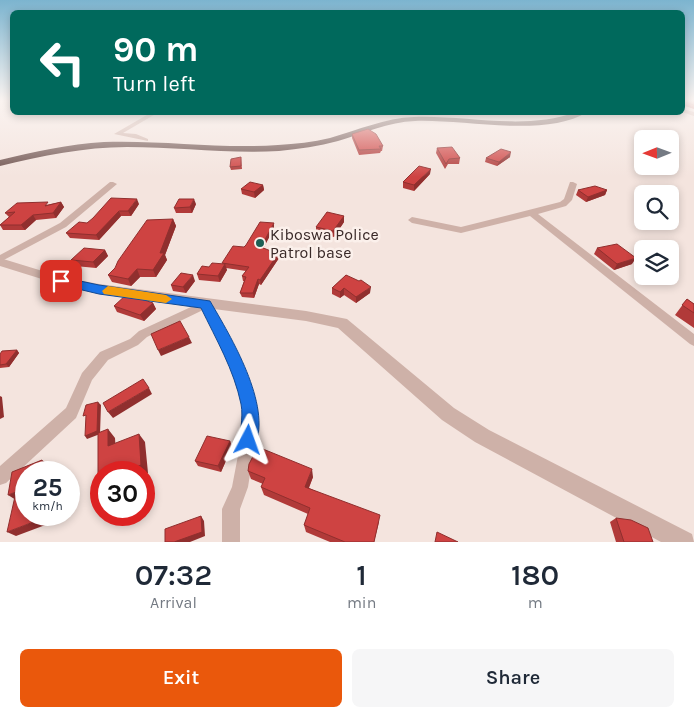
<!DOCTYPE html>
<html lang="en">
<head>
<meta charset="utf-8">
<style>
	:root { --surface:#fff; --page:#f6f6f7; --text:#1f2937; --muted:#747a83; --accent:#ea580c }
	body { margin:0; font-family:Karla,sans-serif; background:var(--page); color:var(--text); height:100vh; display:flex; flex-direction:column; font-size:19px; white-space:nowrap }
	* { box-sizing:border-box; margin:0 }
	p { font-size:16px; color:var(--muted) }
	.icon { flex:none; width:28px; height:28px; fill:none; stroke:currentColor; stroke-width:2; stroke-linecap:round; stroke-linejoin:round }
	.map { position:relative; height:542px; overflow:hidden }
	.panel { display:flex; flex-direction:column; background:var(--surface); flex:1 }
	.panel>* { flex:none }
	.banner { position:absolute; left:10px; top:10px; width:675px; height:105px; border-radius:8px; box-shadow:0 2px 8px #0003; background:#00695c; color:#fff; overflow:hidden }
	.needle { width:32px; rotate:269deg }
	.buttons { position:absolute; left:634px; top:130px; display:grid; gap:10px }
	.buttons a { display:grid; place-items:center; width:45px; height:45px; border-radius:8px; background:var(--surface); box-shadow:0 2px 8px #0003; font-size:25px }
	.speed { position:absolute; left:15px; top:461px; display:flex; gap:10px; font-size:25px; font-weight:700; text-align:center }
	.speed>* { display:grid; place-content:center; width:65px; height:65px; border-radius:50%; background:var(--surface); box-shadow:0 2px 8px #0003; line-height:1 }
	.speed small { font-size:12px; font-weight:400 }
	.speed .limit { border:8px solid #d22; background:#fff; color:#111 }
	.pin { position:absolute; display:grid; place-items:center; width:42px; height:42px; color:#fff; margin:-21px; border-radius:10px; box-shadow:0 2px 8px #0006 }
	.me { position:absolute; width:55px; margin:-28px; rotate:4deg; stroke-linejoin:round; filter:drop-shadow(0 0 4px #0008) }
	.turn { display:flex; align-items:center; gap:18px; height:105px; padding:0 20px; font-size:22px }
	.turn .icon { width:65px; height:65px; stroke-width:2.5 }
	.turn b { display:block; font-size:35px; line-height:42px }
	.eta { display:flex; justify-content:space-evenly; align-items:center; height:85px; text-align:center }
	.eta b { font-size:30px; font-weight:600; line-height:35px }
	.cta { display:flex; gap:10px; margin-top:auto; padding:10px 20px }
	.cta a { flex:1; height:58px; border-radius:8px; background:var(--accent); color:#fff; font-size:20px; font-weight:600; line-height:58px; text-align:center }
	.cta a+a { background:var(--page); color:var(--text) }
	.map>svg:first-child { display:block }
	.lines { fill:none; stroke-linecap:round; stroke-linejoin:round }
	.minor { fill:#ceb1a8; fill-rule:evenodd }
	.tertiary { fill:#ceb1a8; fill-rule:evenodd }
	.trunk { fill:#6c504c; fill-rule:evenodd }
	.wall { fill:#b13a39 }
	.shaded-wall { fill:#902f2e }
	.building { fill:#ce4342; stroke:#902f2e }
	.route { fill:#1a73e8; stroke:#114b97 }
	.slow { fill:#f59e0b }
	.poi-dot { fill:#1b5f54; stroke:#fbf0eb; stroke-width:2 }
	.labels { text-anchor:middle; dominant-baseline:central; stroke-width:5; stroke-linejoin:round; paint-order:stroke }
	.poi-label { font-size:16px; fill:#3a2a29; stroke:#fbf0eb; text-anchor:start }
</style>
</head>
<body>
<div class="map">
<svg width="694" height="542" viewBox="0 0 694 542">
	<rect width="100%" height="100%" fill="#f4e4de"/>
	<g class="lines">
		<path class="minor" d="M682 109 694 112V116L682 112Z
			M152 112H159L123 133 136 134 148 139V141L114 134Z
			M110 182H113L117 184 66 227 0 262V255L60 223Z
			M570 182H573L577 184 572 200 566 206 538 214 694 334V346L690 344 530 216 461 233 412 223 408 220 412 217 461 227 560 202 564 199Z
			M206 300 210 301 211 304 241 364 256 405 258 424 248 487 240 509V542H222V509L232 487 244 424 242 405 229 364 203 310 147 337 138 345 108 360 92 380 76 418 6 483 0 485V466L66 408 82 373 100 352 130 339 139 331Z"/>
		<path class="tertiary" d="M0 258 62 277 99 284 306 311 347 319 454 408 489 430 692 534 694 542H661L475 442 442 420 338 328 306 321 99 294 61 285 0 266Z"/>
		<path class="trunk" d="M576 112H587C547 138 463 119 415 121 388 122 364 133 338 141 319 146 299 149 279 151 228 154 178 147 127 147 84 147 42 156 0 166V160C34 152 69 144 104 142 162 140 220 149 278 145 295 144 313 142 330 138 358 130 385 118 414 117 467 115 525 131 576 112Z"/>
	</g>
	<path class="wall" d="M682 101H694V109L682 105Z
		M352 134 383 146 382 151H381L380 153 359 155 352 138Z
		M437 148 460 158 459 164H448L445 169 436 153Z
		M241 157 242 169 231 170 230 167Z
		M510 157 497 166 485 162 486 158Z
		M430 174 414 191 403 188V182Z
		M263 185 264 190 255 198 242 194 241 189Z
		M578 190H607L605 195 586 202 576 195Z
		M61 202 64 207 56 218 36 220 25 230H3L0 225 9 217 5 213Z
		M139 204 131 216H121L99 240 70 238 66 233 87 223Z
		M196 204 192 213H176L174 208Z
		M344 216V222L334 237 316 233V227Z
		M173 219 176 226 165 255 167 260 156 277H140L131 286 112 282 108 275Z
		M274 228 263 248 279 258 261 285 259 284 254 298 242 297 240 293 244 281H243L242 276 246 271 226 268 227 270 220 282 199 280 197 274 209 267 222 264Z
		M597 248 632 264 614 270 594 254Z
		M105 250 108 256 96 268 75 266 71 260Z
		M346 275 370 293 356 303 344 295 340 298 332 294V288Z
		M195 281 186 293 173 291 171 285Z
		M687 299 694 304V328L675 315Z
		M153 303 156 309 144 321 117 312 114 306Z
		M17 350 19 353 9 367 0 368V354Z
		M230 441 232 447 221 472 198 466 195 461Z
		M248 471 313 477 309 488 379 522 374 542H330L306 532 304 525 308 514 264 495 261 487 263 484 251 479Z
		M616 518 653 542H616L610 522Z"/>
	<path class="shaded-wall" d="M511 152 510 157 497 166 499 162Z
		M431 169 430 174 414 191V185Z
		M263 185 264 190 255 198 254 192Z
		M607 190 605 195 586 202 588 197Z
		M137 199 139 204 131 216 128 211Z
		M194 199 196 204 192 213 190 207Z
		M61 202 64 207 56 218 53 213Z
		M119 211 121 216 99 240 96 235Z
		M33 215 36 220 25 230 21 225Z
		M344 216V222L334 237 333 231Z
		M173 219 176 226 165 255 167 260 156 277 153 270Z
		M274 223V228L262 251 261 247Z
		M105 250 108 256 96 268 93 262Z
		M278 254 279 258 261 285 260 280Z
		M636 258 632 264 614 270 617 264Z
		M225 264 227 270 220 282 218 276Z
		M137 269 140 277 131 286 128 279Z
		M193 275 195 281 186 293 183 287Z
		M258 279 259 284 254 298 253 293Z
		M371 287 370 293 356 303V297Z
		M344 288V295L340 298V292Z
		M153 303 156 309 144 321 140 315Z
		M189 337 192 343 161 356 158 350Z
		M17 350 19 353 9 367 6 364Z
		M149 388 152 394 113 418 108 412Z
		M0 396 2 397 4 417 0 419Z
		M98 402 101 405 100 434 87 439 85 436Z
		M108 429 115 438 116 454 108 446Z
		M139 434 145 442 148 473 144 475V472H124Z
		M230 441 232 447 221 472 218 466Z
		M42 460 49 465 48 472H41Z
		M312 469 313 477 306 494 305 487Z
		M16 492V500L8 495Z
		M52 515H64V518L16 536 7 532Z
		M201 516 204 521 205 536 190 542H174Z"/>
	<path class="building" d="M682 101H694V105Z
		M368 129 376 134 383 146H379L381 149 359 150 352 134Z
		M452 147 460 158 449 159 446 164 437 148Z
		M501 149 511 152 499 162 486 158Z
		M241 157V166L230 167 231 159Z
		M419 166 431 169 414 185 403 182Z
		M250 182 263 185 254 192 241 189Z
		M595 186 607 190 588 197 578 190Z
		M111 198 137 199 128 211H119L96 235 66 233 79 222 87 223 93 218Z
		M179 199H194L190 207 174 208Z
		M48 202 45 206 61 202 53 213 33 215 21 225H0L15 212 5 213 17 203Z
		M327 212 344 216 333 231 316 227Z
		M173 219 160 253H164L153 270 137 269 128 279 108 275 115 268 118 261 147 220Z
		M260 222 274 223 261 247 278 254 260 280 258 279 253 293H240L246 277 242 276 249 267 222 263 233 246 244 247 246 245Z
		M617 244 636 258 617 264 597 248Z
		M84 248 105 250 93 262 71 260Z
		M212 263 225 264 218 276 197 274 202 266 209 267Z
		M181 273 193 275 183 287 171 285Z
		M346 275 359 281 361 280 371 287 356 297 344 288 340 292 332 288Z
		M127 294 153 303 140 315 114 306Z
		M687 299 694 304V313L682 305Z
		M180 321 189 337 158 350 151 334Z
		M17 350 6 364 0 365V354L2 351Z
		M143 379 149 388 108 412 103 403Z
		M98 402 97 431 85 436 86 415 83 416 86 405Z
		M108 429V446L139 434 141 465 124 472H101V490L98 492V433Z
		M207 436 230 441 218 466 195 461Z
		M258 447 312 469 305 487 380 515 374 542H345L304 525 310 508 261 487 265 478 248 471 249 464Z
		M42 460 41 472H26V515H52L7 532 16 492 8 495 12 472Z
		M201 516 202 532 174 542H165V529Z
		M616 518 631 520 648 528 653 542H624Z
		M437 532 458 542H435Z"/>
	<linearGradient id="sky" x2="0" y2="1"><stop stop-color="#7cb4cf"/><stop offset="0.57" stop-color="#faf3f0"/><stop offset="1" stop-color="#faf3f0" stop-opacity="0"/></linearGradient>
	<rect width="694" height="177" fill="url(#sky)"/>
	<path class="route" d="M61 277 99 285 210 301C231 337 272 405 255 446L248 449 242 446C238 436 244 418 241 404 234 370 216 339 201 308L99 294 57 284 56 281Z"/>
	<path class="slow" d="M108 286 166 295 172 299 166 303 104 294 102 291Z"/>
	<circle class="poi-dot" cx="260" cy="243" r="5"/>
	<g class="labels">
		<g class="poi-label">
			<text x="270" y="234">Kiboswa Police<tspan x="270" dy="18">Patrol base</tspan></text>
		</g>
	</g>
</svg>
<div class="buttons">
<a><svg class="needle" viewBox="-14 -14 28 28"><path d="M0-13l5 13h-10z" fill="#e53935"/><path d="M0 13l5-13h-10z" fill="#747a83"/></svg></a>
<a><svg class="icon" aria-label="search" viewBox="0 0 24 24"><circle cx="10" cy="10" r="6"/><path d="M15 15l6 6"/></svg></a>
<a><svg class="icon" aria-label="layers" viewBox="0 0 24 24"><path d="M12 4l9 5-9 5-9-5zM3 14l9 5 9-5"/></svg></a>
</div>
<div class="speed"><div>25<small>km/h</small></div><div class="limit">30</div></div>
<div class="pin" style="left:61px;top:281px;background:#d93025"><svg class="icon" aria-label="arrive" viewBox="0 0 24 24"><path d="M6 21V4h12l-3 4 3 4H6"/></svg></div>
<svg class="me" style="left:248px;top:440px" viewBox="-20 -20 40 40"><path d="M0-17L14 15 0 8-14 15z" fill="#1a73e8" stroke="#fff" stroke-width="4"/></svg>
<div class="banner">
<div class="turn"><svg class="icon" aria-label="left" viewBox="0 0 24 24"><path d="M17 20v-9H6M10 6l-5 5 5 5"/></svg><div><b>90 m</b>Turn left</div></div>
</div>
</div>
<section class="panel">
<div class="eta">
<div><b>07:32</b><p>Arrival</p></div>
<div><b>1</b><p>min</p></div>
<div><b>180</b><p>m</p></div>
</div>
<div class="cta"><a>Exit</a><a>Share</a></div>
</section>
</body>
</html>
